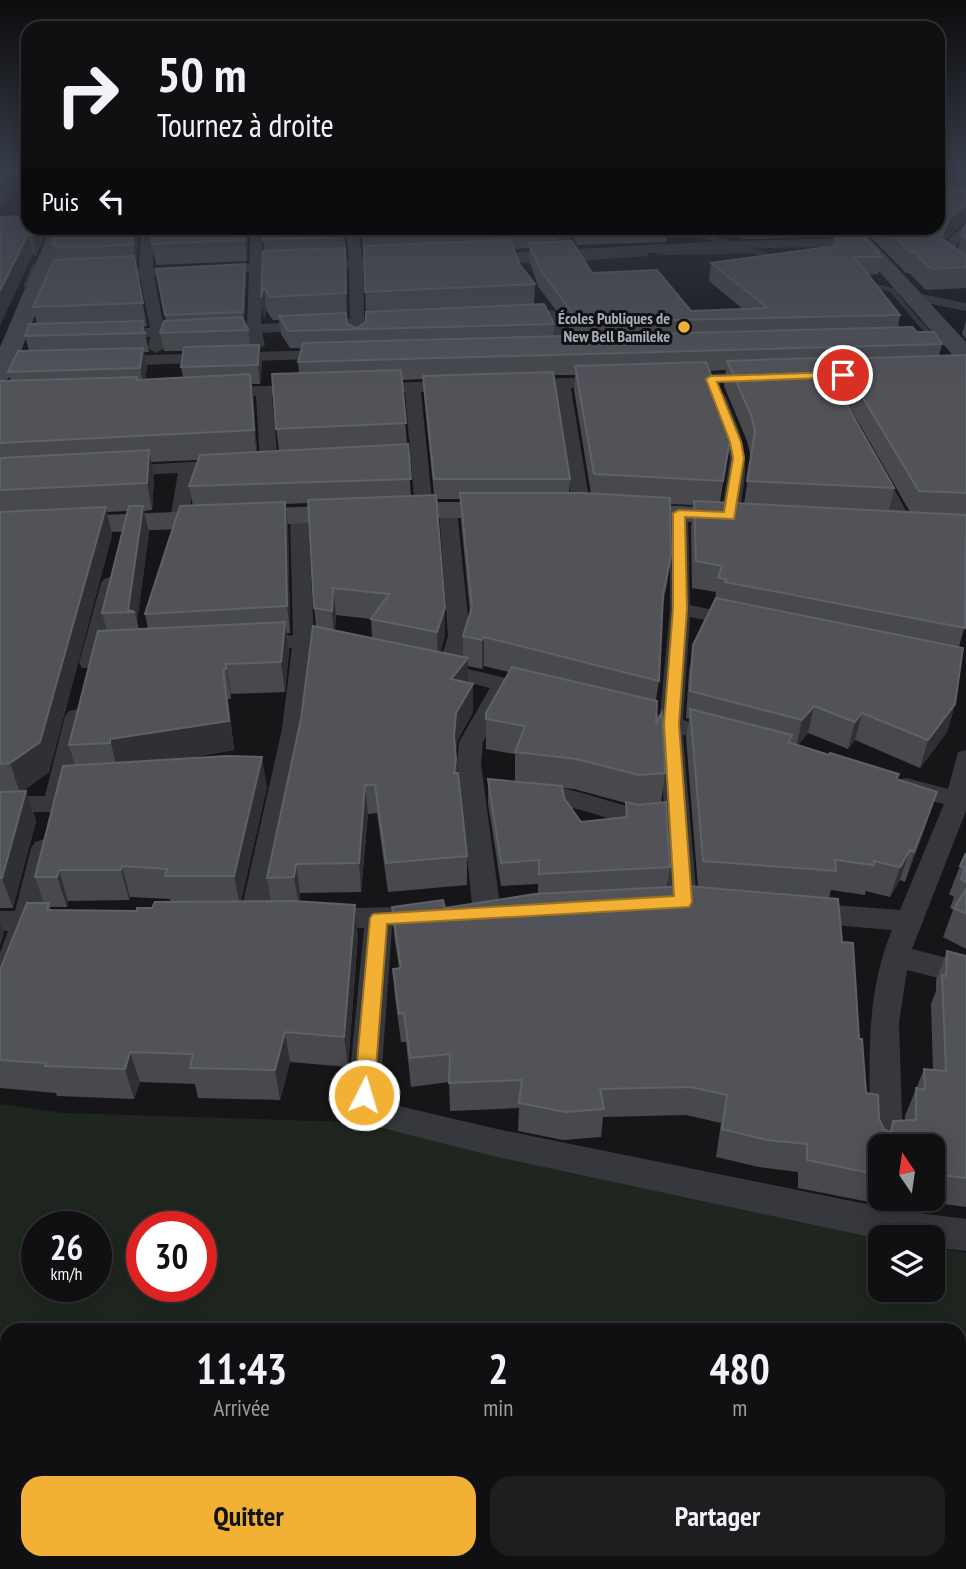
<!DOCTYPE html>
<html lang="fr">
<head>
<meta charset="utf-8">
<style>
	:root { --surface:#101012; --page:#1e1e20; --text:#f1f3f6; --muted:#9c9d9f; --line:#303032; --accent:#f2b134 }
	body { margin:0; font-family:"PT Sans Narrow",sans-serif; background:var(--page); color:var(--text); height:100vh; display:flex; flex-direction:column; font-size:26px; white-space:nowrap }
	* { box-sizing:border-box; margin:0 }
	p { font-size:23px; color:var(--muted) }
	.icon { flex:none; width:38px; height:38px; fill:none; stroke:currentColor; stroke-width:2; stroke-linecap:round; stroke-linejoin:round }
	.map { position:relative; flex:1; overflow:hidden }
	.panel { position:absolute; left:0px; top:1323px; width:966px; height:247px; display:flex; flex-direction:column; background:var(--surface); border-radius:21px 21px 0 0; box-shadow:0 4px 18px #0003,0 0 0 2px var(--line) }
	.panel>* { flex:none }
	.top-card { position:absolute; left:21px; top:21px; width:924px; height:214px; border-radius:21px; box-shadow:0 4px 18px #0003,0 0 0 2px var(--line); background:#101012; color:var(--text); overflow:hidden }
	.needle { width:46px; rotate:347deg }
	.tools { position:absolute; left:868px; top:1134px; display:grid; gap:14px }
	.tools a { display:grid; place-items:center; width:77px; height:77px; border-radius:14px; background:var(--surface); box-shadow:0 4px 18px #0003,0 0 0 2px var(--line); font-size:35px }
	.speed { position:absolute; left:21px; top:1211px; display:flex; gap:14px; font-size:35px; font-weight:700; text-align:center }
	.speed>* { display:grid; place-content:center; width:91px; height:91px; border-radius:50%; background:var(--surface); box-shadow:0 4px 18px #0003,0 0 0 2px var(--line); line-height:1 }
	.speed small { font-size:18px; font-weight:400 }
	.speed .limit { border:10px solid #d22; background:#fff; color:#111 }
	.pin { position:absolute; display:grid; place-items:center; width:60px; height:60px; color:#fff; margin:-30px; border:4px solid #fff; border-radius:50%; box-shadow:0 2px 7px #0007 }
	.me { position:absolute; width:77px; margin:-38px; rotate:5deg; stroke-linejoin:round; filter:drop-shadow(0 0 5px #0008) }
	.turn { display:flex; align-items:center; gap:24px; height:147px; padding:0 21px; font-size:32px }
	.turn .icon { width:91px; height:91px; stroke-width:2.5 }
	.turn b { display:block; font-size:49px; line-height:60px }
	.then { display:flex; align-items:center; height:66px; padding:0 21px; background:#0003; gap:14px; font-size:26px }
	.eta { display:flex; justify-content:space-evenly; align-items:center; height:119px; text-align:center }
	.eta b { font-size:42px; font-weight:600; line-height:49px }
	.action { display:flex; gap:14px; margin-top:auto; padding:14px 21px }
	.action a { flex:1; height:80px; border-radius:21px; background:var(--accent); color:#111; font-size:28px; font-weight:600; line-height:80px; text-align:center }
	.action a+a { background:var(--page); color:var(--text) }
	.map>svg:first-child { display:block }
	.green { fill:#1e261f; fill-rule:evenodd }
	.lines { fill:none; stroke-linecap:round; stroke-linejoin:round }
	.stream-far1 { stroke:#2c353c; stroke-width:4.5 }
	.stream { stroke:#2c353c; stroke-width:5 }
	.street { fill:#37383d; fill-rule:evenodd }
	.secondary { fill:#45474d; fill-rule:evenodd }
	.wall { fill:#47494d; fill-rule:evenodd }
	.shaded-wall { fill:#2f3033 }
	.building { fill:#525359; stroke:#5f6168; stroke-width:2 }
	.route { fill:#f2b134; stroke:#9d7322; stroke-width:2 }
	.poi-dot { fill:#f2b134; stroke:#111113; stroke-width:2.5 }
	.labels { text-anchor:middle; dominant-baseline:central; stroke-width:6; stroke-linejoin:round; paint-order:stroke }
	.far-poi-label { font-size:16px; font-weight:bold; fill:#a8adb8; stroke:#111113; text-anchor:end }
</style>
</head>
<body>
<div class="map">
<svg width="966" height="1569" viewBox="0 0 966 1569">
	<rect width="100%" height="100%" fill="#161618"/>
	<path class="green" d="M0 1104 63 1113 351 1122 893 1237H880V1290H933V1246L966 1253V1569H0ZM37 1227H96V1286H37ZM142 1227H201V1286H142ZM7 1330H959V1563H7Z"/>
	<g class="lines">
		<path class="stream-far1" d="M0 183 28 179
			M707 237 778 259
			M659 253 747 251
			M572 259 646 254
			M509 262 538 260
			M868 284 907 294
			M26 285 34 266
			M893 292 922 326"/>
		<path class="stream" d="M921 324 935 340"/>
		<path class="street" d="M28 182V188L0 192V186Z
			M966 224V235L957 245 953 257 966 268V279L939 258 946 241Z
			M28 226V228H66L60 232 0 236V228Z
			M141 228H153V268L250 264V228H262L263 263 349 260 346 228H358L362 259 397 258 404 262 397 266 363 267 364 318 398 316 405 320 398 324 364 327V339L357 343 350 339V328L262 333 265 345 257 350 249 345 247 334 165 337 164 348 156 353 148 348 150 337H108L106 334 113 330 150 328 140 277 105 278 98 274 105 270 139 269ZM349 268 350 319 261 324 263 272ZM249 272 247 325 164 328 154 276Z
			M558 228H568L575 249 726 241 863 238 869 242 863 246 726 249 483 262 476 258 483 254 563 250 558 238Z
			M659 228C676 227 705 226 719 236L713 240 665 232Z
			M912 292 966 303V311L907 299 905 296Z
			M549 310 554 311 567 330 574 348 571 351H561L545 318 519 319 512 315 519 311Z
			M331 350 339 355 336 358 112 366 104 361 112 356Z
			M758 372 764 374 766 377 764 380 679 385 671 380 679 375Z
			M608 377 616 382 614 385 571 388 591 510 582 516 573 510 555 388 522 389 514 384 522 379Z
			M458 381 464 383 466 386 464 389 421 392 433 510 431 514H417L415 510 411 462 375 463 366 458 375 453 410 451 405 392 372 393 364 388 372 383Z
			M307 385 315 390 313 393 272 396 278 463 269 468 260 463 256 396 221 397 213 392 221 387Z
			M717 390C727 393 728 403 732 412 751 459 746 468 739 516L730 522 721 516 730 458 727 442 709 395Z
			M227 460 236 465 233 469 196 472 188 519 179 525 170 519 178 473 120 476 111 471 120 466Z
			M876 467 885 472 916 529 914 533H900L898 529 867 472Z
			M448 504 457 510 470 636 460 667 543 687 546 692 543 697 535 699 510 693 483 742 481 764 501 913 497 920 487 923 477 920 473 913 457 764 459 742 490 688 429 673 426 668 429 663 440 662 448 636 439 510Z
			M679 507 688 513 690 605 746 617 749 621 746 625 739 627 690 617 683 720 726 731 730 736 726 741 718 744 683 735 697 902 693 909 683 912 673 909 669 902 665 822C633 832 604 814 572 808 556 805 539 804 522 800L519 794 522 788C553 779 600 800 631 807 642 810 653 807 664 810L660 729 623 720 619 715 623 710 631 708 660 715 670 609V513Z
			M299 509 308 515 314 637 351 644 354 649 351 654 343 655 314 650 305 729 267 920 263 927 253 930 243 927 239 920 282 729 292 648H247L244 643 247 638 293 635 290 515Z
			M111 577 118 579 121 583 101 663 98 668H82L79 663 101 583 104 579Z
			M77 709 85 711 89 716 64 810 55 812H0V796H45L65 716 69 711Z
			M966 750V811L912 949 966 963V985L907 970 899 1023 903 1146H880V1158L876 1156 871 1146C870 1073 863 999 892 930L808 923 798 920 794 913 798 906 808 903 900 910 944 804 897 792 894 786 897 780 906 778 948 789 958 752Z
			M44 839 53 842 57 848 42 911 62 914 66 921 62 928 36 931 14 991 10 999 0 1002V953L8 931H0V911H15L31 848 35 842Z
			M426 906 436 909 440 916 436 923 392 927 380 1095 386 1103 497 1129 871 1205 876 1188 880 1187V1199H905V1211L966 1219V1251L933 1247V1237L880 1239 497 1157 366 1124 357 1116 348 1095 364 928 323 929 313 926 309 919 313 912 323 909Z"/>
		<path class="secondary" d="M51 228H69L12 374 8 379 0 381V347Z
			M841 228H860L966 342V363L958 361Z
			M424 502H510L520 504 524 510 520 516 510 518H424L0 537V519Z
			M620 503 740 509 750 511 754 517 750 523 740 525 610 517 606 511 610 505Z"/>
	</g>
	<path class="wall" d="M938 169H966V221L944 240 958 250 961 235 966 224V288L926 290 909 273H906L862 228H938Z
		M0 217 28 228H43L45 236 36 256 33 254 0 325Z
		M138 228 136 265V266L147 326 144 327 149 352H144L147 367 145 379 183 377 181 367 184 351H164L160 333 166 321 156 269 245 264 246 274 244 322 248 330 250 345H259L262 364 260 384H252L257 452 279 451 276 429 299 373 298 362 302 348H290L281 334 279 320H273L266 310 264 320 261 297 265 251 263 240 344 228 346 256 347 324 357 328 366 322V312L364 255 361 228H559L558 242 592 273 691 311 743 309 709 281 711 263 832 246 834 236 745 239 709 228H846L845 231 882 257 878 274 868 275 900 315 898 327 917 332 942 344 939 356 966 355V622L959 647 955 704 947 732 920 768 855 740 848 749 808 733 798 745 899 774 897 779 927 822 905 882 900 880 890 897 866 891 865 895 831 890 829 898 842 942 859 1039 866 1093 884 1129 889 1132 893 1121 905 1120V1116L924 1069 933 1070 931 1004 936 991V980L947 951 966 956V1207L907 1199H933V1146H880V1185L879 1184 874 1190 869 1202 798 1188V1172L759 1167 716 1157 721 1123 686 1115 603 1117 601 1137 563 1140 518 1131 519 1108 450 1111 449 1082 411 1087 406 1042H401L395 997 393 969 399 968 394 935 392 907 445 908 538 894V884L501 886 488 803V779L515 782V754L486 749V713L509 672 484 666 482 669 468 666V683L473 712 457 741 456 752 457 773 467 856V885L388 892 377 813 368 814 361 892 300 893 299 901 358 935 348 1067 290 1062 280 1100 198 1098 195 1084 140 1082 134 1099 57 1096 56 1093 0 1088V970L44 903 35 877 75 766 69 745 107 631 102 613 128 511 107 512 112 535 49 772 23 791H26L36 821 13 908H0V381H11L8 372 29 351 25 336 37 324 33 307 56 260 53 244ZM529 248V260L538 286 569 328 572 336H553L554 324 534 304 535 284 520 265 514 249ZM836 367 833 382 860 425 910 512 889 511 894 488 822 368ZM726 370 724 386 747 441 751 458 744 504 720 502 731 433 710 371ZM554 375H575L574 390 591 494 569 493 570 479ZM423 379 424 395 434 495 411 496 402 380ZM198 460 189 486 193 506 145 614 148 629H139L137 621 149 533 144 511 152 510 154 477 151 462ZM437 499H460L461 521 470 613 463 636V657L440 653 445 636V608ZM309 503 314 608 316 626 301 719 267 878 271 901H241L267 787 182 759 234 750 228 699H231V694L285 692 289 651 287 633H290L288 527 285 504ZM670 504 694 505 691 527 692 588 716 592 715 600 693 645 689 672 686 718 689 719 686 738 698 887H667L670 867 661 803 665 773 656 724V700L659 681 662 611 667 584 671 556ZM336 615 371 619 372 638 335 630ZM563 788 574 789 626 803 625 817 581 822 564 798ZM130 897 170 899 171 902 152 908 137 911 51 910 50 907H67L68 901 129 900Z
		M247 228V261L156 265 152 244Z
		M570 228H668L666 242 577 245Z
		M966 320V339L962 334Z
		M966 853V949L943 937 953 910 950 908 954 897 949 894 960 866Z"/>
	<path class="shaded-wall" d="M0 169H28V175L20 176 17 181 7 182 10 193 0 210Z
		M966 205V221L944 239 936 259 941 238 949 219Z
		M35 228H43L45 236 36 256 32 235Z
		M134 228H139L136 265 133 245Z
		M245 228H248L247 261 245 240Z
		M28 234 33 254 0 325V291Z
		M245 264 246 274 244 321 243 312Z
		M264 287 266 310 264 320 261 297Z
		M259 345 262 364 260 384 258 365Z
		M143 348 147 367 144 387 140 368Z
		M250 374 254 399 257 457 254 430Z
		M149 450 154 477 152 510 147 483Z
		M285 502 288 527 290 633 287 606Z
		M143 506 149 533 137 621 135 612 128 610Z
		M106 507 112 535 49 772 20 793 10 763Z
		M671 556 667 584 660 624 663 595Z
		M333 588 336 615 334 639 332 611Z
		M445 608V636L438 660 437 632Z
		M285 622 289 651 285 692 281 662Z
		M484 637V666L482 669V640Z
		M468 658V686L451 679Z
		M226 664 231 694V699L226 669Z
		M223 670 234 750 118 769V773L110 739Z
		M473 684V712L457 741 454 764V736L456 713Z
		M955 704 947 732 920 768 928 740Z
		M814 706 808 733 796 747 802 720Z
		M862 713 855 740 848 749 855 722Z
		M262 757 267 787 240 906 234 876Z
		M365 785 368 814 361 892 359 863Z
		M26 791 36 821 13 908 2 878Z
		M937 792 927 822 905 882 914 852Z
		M910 850 900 880 890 897 900 867Z
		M296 864 300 893 299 906 294 877Z
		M122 866 130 897 129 900 121 870Z
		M59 870 68 901 67 907 57 877Z
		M355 905 358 935 348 1067 344 1037Z
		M0 922 4 934 0 946Z
		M285 1032 290 1062 280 1100 275 1070Z
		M130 1052 140 1082 134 1099 125 1069Z
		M880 1166V1182L874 1190 880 1175 877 1174Z"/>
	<path class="building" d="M938 169H966V177L942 176 940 179 941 188 966 190V205L949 219 941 238 966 256V267L931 269 914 252H910L886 228H938Z
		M0 174H5L0 183Z
		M28 216V228H35L32 235 28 234 0 291V217Z
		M966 224V239L961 235Z
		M59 228H134L133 245 61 248 53 244Z
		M152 228H245V240L152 244Z
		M263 228H344L345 236 263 240Z
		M362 228H527L363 235Z
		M859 231 882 257H854L900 315 575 322 570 310 539 268 529 243 572 241 592 273 657 270 691 311 768 308 711 263 836 246 835 232Z
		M510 240 520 265 535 284 365 292 364 246Z
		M345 248 346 293 270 297 264 287 261 297 263 251Z
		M134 256 143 303 33 307 54 260Z
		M245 264 243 312 165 315 156 269Z
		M544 304 554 324 288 331 279 316 346 313 347 324 357 328 366 322V312Z
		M242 317 248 330 160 333 164 321Z
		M143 321 142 330 145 333 25 336 29 324Z
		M912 327 917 332H934L942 344 298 362 303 343Z
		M259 345 258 365 181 367 184 347Z
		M143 348 140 368 8 372 18 351Z
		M966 355V493L919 491 865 401 837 359Z
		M816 358 845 402 894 488 747 481 755 431 751 415 727 361Z
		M706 362 728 418 731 433 723 481 594 474 575 366Z
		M401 370 406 423 276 429 272 374Z
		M553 372 570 479H434L423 376Z
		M250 374 254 430 0 443V381L137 377V380Z
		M408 444 411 479 189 486 200 455Z
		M149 450 147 483 0 490V458Z
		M460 493H584L670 498 671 556 663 595 659 681 484 637 482 640 463 636 472 607Z
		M436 495 445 608 437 632 371 619 389 594 333 588 332 611 314 608 308 500Z
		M694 501 966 515 965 628 725 582 726 579 718 578 722 566 696 561Z
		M285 502 287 606 145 614 180 506Z
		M129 506H143L128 610 135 612 102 613Z
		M106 507 40 742 10 763 0 764V512Z
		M716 598 963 648 955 704 928 740 862 713 855 722 814 706 802 720 690 691 693 645Z
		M285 622 281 662 226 664V669L223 670 229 721 110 739V743L69 745 98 631Z
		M313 626 468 658 451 679 473 684 456 713 454 736 456 759 454 773H458L467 856 386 863 375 785H365L359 863 296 864 294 877 267 878 301 719Z
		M512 667 657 701 656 724 662 712 665 773 639 775 576 759 515 752 525 726 486 719V713Z
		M690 709 792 735 788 742 829 755 830 753 899 774 896 779 937 792 914 852 910 850 900 867 874 861V865L835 860 836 871 703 861Z
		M227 756 262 757 234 876H165L167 869 122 866 121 870H59L57 877H35L63 766Z
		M488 779 562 786 564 798 581 822 627 817 626 802 638 805 666 802 670 867 539 874V860L501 863Z
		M26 791 2 878H0V792Z
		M966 853V882L961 879 965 868 960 866Z
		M687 886 838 899 842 942 853 943 859 1039H862L866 1093 878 1095 879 1119 884 1129 891 1133 893 1121 916 1120V1088L925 1090 924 1069 946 1071 942 975 946 976 947 951 966 956V1178L933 1174V1146H880V1175L807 1160V1144L767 1140 722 1129 727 1095 691 1087 600 1089 604 1109 565 1112 519 1103 522 1080 449 1083 450 1054 410 1058 404 1013 399 1014 393 969 401 968 392 907 443 900 445 908 535 894Z
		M966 889V914L954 908Z
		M293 901 355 905 344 1037 285 1032 275 1070 190 1068 193 1054 130 1052 125 1069 45 1066 46 1063 0 1060V970L27 903H49L47 910 137 911V908H152L155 902Z"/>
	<linearGradient id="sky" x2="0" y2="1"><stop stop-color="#0c0c0d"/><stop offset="0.43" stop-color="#363c48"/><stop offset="1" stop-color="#363c48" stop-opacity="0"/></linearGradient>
	<rect width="966" height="389" fill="url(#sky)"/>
	<path class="route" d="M843 372 848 375 846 377 717 382 741 442 744 458 734 519 685 517 687 609 679 724 692 902 689 907 387 924 374 1095 371 1101 364 1104 357 1101 354 1095 370 918 373 914 674 896 664 724 673 609V513L679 510 724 512 733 458 730 442 706 379 711 376Z"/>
	<circle class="poi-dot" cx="684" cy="327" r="7"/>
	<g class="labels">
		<g class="far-poi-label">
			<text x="670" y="318">Écoles Publiques de<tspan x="670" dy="18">New Bell Bamileke</tspan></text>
		</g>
	</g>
</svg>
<div class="tools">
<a><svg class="needle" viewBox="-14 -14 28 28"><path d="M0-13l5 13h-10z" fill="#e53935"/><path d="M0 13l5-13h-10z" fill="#9c9d9f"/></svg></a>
<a><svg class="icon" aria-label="layers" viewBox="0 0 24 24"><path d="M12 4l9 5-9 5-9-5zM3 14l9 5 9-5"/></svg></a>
</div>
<div class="speed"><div>26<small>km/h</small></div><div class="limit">30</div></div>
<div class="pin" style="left:843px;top:375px;background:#d93025"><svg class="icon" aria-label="arrive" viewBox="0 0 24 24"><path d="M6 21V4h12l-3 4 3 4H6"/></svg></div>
<svg class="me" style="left:364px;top:1095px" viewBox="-20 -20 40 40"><circle r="17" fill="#f2b134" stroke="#fff" stroke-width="3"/><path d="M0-11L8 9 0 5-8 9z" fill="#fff"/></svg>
<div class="top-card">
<div class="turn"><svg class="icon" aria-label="right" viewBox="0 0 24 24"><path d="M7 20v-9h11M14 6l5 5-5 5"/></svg><div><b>50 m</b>Tournez à droite</div></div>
<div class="then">Puis<svg class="icon" aria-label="left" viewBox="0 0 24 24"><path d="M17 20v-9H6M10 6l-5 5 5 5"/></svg></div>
</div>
<section class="panel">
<div class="eta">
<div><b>11:43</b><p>Arrivée</p></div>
<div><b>2</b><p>min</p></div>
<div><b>480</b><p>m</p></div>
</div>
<div class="action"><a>Quitter</a><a>Partager</a></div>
</section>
</div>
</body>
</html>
